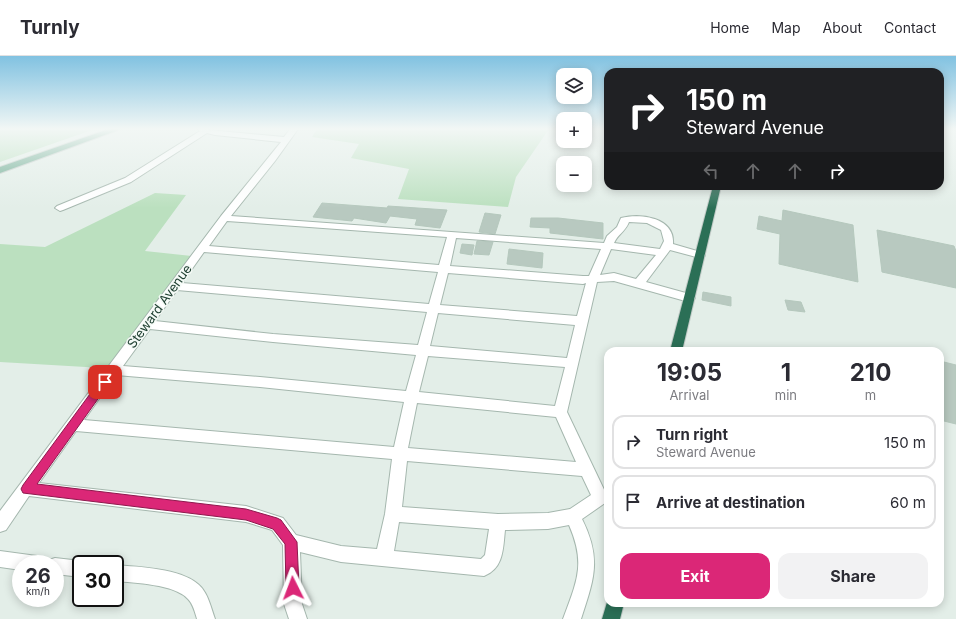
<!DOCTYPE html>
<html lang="en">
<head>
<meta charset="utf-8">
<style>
	:root { --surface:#fff; --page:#f2f2f3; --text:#2b2b33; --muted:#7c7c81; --line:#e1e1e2; --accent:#db2777 }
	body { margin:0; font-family:Inter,sans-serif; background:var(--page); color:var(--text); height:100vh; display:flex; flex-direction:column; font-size:15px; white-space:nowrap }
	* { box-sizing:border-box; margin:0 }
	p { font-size:13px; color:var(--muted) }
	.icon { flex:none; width:22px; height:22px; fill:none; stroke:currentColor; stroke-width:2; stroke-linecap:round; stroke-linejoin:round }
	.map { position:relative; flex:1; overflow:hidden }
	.drawer { position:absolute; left:604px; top:291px; width:340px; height:260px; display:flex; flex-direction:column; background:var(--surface); border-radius:12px; box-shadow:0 2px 10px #0003 }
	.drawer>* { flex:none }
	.hud { position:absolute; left:604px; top:12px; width:340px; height:122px; border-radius:12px; box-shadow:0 2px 10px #0003; background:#202124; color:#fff; overflow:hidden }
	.controls { position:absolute; left:556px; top:12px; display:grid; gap:8px }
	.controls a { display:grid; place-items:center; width:36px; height:36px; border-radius:8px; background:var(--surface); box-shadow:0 2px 10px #0003; font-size:20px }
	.speed { position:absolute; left:12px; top:499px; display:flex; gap:8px; font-size:20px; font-weight:700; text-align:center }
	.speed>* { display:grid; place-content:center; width:52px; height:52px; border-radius:50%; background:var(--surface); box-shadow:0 2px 10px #0003; line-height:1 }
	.speed small { font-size:10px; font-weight:400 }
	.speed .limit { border:2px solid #111; border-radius:6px; background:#fff; color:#111 }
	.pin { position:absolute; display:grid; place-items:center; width:34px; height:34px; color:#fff; margin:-17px; border-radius:8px; box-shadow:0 2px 6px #0006 }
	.me { position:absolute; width:44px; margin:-22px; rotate:357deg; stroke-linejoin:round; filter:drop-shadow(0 0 3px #0008) }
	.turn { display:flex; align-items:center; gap:14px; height:84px; padding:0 16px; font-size:18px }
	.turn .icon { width:52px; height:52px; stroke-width:2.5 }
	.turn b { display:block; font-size:28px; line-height:34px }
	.lanes { display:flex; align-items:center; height:38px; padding:0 16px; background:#0003; justify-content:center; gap:20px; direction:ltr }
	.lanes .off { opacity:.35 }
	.eta { display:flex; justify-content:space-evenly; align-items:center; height:68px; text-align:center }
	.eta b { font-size:24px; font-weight:700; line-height:28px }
	.cta { display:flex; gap:8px; margin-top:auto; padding:8px 16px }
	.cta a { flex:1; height:46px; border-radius:12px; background:var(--accent); color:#fff; font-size:16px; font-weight:700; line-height:46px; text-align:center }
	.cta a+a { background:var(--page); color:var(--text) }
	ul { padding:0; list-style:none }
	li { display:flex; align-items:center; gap:12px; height:54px; margin:0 8px 6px; padding:0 8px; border:2px solid var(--line); border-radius:12px }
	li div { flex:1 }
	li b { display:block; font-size:15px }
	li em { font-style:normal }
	header { display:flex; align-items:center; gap:24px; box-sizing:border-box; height:56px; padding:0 20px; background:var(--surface); border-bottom:1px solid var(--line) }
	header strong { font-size:19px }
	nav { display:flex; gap:22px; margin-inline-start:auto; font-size:14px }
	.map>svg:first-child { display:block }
	.green { fill:#bbe0bf }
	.building { fill:#b8c9c0; stroke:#b5c8bd }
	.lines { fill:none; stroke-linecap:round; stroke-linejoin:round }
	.minor-casing { stroke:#a5b7ae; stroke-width:2 }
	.major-casing { stroke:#c1cac6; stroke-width:2 }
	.highway-casing { stroke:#c1cac6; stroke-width:2 }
	.minor { fill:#fff; fill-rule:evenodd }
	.major { fill:#65a68b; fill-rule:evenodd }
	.highway { fill:#2b6f56; fill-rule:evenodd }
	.route { fill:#db2777; stroke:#8e194d }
	.labels { text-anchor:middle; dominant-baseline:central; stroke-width:3; stroke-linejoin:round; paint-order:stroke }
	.street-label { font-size:13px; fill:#214133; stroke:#f4faf6 }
</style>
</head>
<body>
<header>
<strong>Turnly</strong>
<nav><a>Home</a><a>Map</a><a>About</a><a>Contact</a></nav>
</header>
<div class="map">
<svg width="956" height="563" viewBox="0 0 956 563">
	<rect width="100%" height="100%" fill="#e3eee8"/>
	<path class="green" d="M0 73H95L0 106Z
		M317 73H549L516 121 508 151 398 143 409 113 351 102 359 88 312 81Z
		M155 137 186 139 145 195 201 201 120 313 0 306V188L45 191Z"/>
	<path class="building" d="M322 147 387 152 388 150 447 154 440 172 415 169 417 163 390 160 386 167 354 162 352 165 313 161Z
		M783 154 853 169 858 226 779 208 780 178 757 173 759 160 782 165Z
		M485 157 501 159 495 178 479 176Z
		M531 162H558L603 167V183L550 177V172L530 171Z
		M877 174 954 190 956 195V232L882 216Z
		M477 185 493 186 489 199 474 198Z
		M462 188 474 189 472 199 460 197Z
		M509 193 543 197 542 212 507 208Z
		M703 236 731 241V250L702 244Z
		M785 244 801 246 805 256 788 254Z
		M940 305 956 309V368L940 364Z"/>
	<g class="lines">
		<g class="minor-casing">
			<path id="minor" d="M198 73 284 81 290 73H298L275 105 231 160 604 187 607 180 617 171 621 162C640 157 675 161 673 188L704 197 705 199 704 201 700 202 670 194 646 226 693 239 695 242 693 245 689 246 614 225 597 226 567 356 608 442 605 447 582 463C602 503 594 523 581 563H563C577 525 586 508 569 469L548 473 505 474C503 492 504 512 484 520L341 506 300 496 302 548 307 563H289L284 548 283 489 272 474 246 466 29 440 6 474 0 476V455L221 160 281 86 215 79 207 77 131 126 63 154 60 155 55 152 57 150 125 122 200 75ZM227 165 447 181 439 209 209 190ZM629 166 647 167 661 174 664 185 660 193 614 187C618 178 625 176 629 166ZM456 182 601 193 589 220H583L450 210ZM611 193 656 199 636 223 614 217 600 219ZM204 196 438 216 429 248 182 227ZM448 217 583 228 586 227 577 260 440 249ZM177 234 427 256 418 289 273 278 155 265ZM438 257 575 269 567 302 430 290ZM150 273 273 286 416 299 406 335 260 321 123 310ZM428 300 565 311 555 350 419 336ZM116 319 260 331 404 346 394 391 84 364ZM417 347 556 361 576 406 408 392ZM76 375 392 403 385 458 377 493 341 490 296 479 283 462 246 450 39 427ZM407 405 582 420 591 439 570 453 548 457 498 458 402 451ZM399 466 489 473 485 499 481 503 394 495Z
				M0 495 37 500 43 502 45 508H21V514L0 511Z
				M55 502 81 505 87 508H81V521L55 518V508H47L49 504Z
				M115 509C139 511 181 512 199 529 208 537 211 552 215 563H197C195 556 193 548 188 543 175 528 134 527 115 525Z"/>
		</g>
		<g class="major-casing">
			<path id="major" d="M109 73H121L0 117V111Z"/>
		</g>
		<g class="highway-casing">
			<path id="highway" d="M713 130H721L682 295H670Z
				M608 543V547H624L620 563H602Z"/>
		</g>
		<use href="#minor" class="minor"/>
		<use href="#major" class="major"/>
		<use href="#highway" class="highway"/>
	</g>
	<linearGradient id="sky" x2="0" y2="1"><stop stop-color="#81c2e1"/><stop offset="0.48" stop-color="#f2f7f5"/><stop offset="1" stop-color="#f2f7f5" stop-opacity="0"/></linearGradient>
	<rect width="956" height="152" fill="url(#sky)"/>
	<path class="route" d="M105 322 108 323 110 326 108 329 37 428 246 453 277 462 281 464 297 486 299 532 297 537 293 539 288 537 286 532 285 488 273 473 246 464 23 437 21 433 23 429 101 323Z"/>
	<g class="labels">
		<g class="street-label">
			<text transform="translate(159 250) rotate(-54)">Steward Avenue</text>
		</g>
	</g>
</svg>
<div class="controls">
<a><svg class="icon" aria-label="layers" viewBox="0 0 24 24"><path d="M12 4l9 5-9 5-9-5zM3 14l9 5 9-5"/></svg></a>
<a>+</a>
<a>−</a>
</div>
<div class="speed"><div>26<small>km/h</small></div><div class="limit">30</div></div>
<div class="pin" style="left:105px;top:326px;background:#d93025"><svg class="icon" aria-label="arrive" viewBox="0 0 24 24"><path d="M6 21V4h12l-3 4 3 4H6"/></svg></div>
<svg class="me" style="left:293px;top:532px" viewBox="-20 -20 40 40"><path d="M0-17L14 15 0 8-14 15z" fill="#db2777" stroke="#fff" stroke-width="4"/></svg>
<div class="hud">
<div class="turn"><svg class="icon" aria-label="right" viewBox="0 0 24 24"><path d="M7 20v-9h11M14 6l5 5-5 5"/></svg><div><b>150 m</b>Steward Avenue</div></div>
<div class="lanes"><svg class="icon off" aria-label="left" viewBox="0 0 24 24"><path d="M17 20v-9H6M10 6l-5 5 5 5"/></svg><svg class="icon off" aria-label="ahead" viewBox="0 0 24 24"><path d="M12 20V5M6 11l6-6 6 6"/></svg><svg class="icon off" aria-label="ahead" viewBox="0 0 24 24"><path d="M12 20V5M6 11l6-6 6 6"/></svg><svg class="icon" aria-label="right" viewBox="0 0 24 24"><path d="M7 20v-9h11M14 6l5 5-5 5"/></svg></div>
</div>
<section class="drawer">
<div class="eta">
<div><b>19:05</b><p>Arrival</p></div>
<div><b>1</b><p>min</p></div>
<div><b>210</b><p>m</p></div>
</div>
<ul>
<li><svg class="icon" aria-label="right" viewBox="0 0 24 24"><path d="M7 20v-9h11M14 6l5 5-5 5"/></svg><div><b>Turn right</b><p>Steward Avenue</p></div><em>150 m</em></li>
<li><svg class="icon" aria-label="arrive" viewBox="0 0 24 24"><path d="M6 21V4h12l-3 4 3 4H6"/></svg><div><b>Arrive at destination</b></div><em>60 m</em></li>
</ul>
<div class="cta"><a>Exit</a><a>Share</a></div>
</section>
</div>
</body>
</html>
